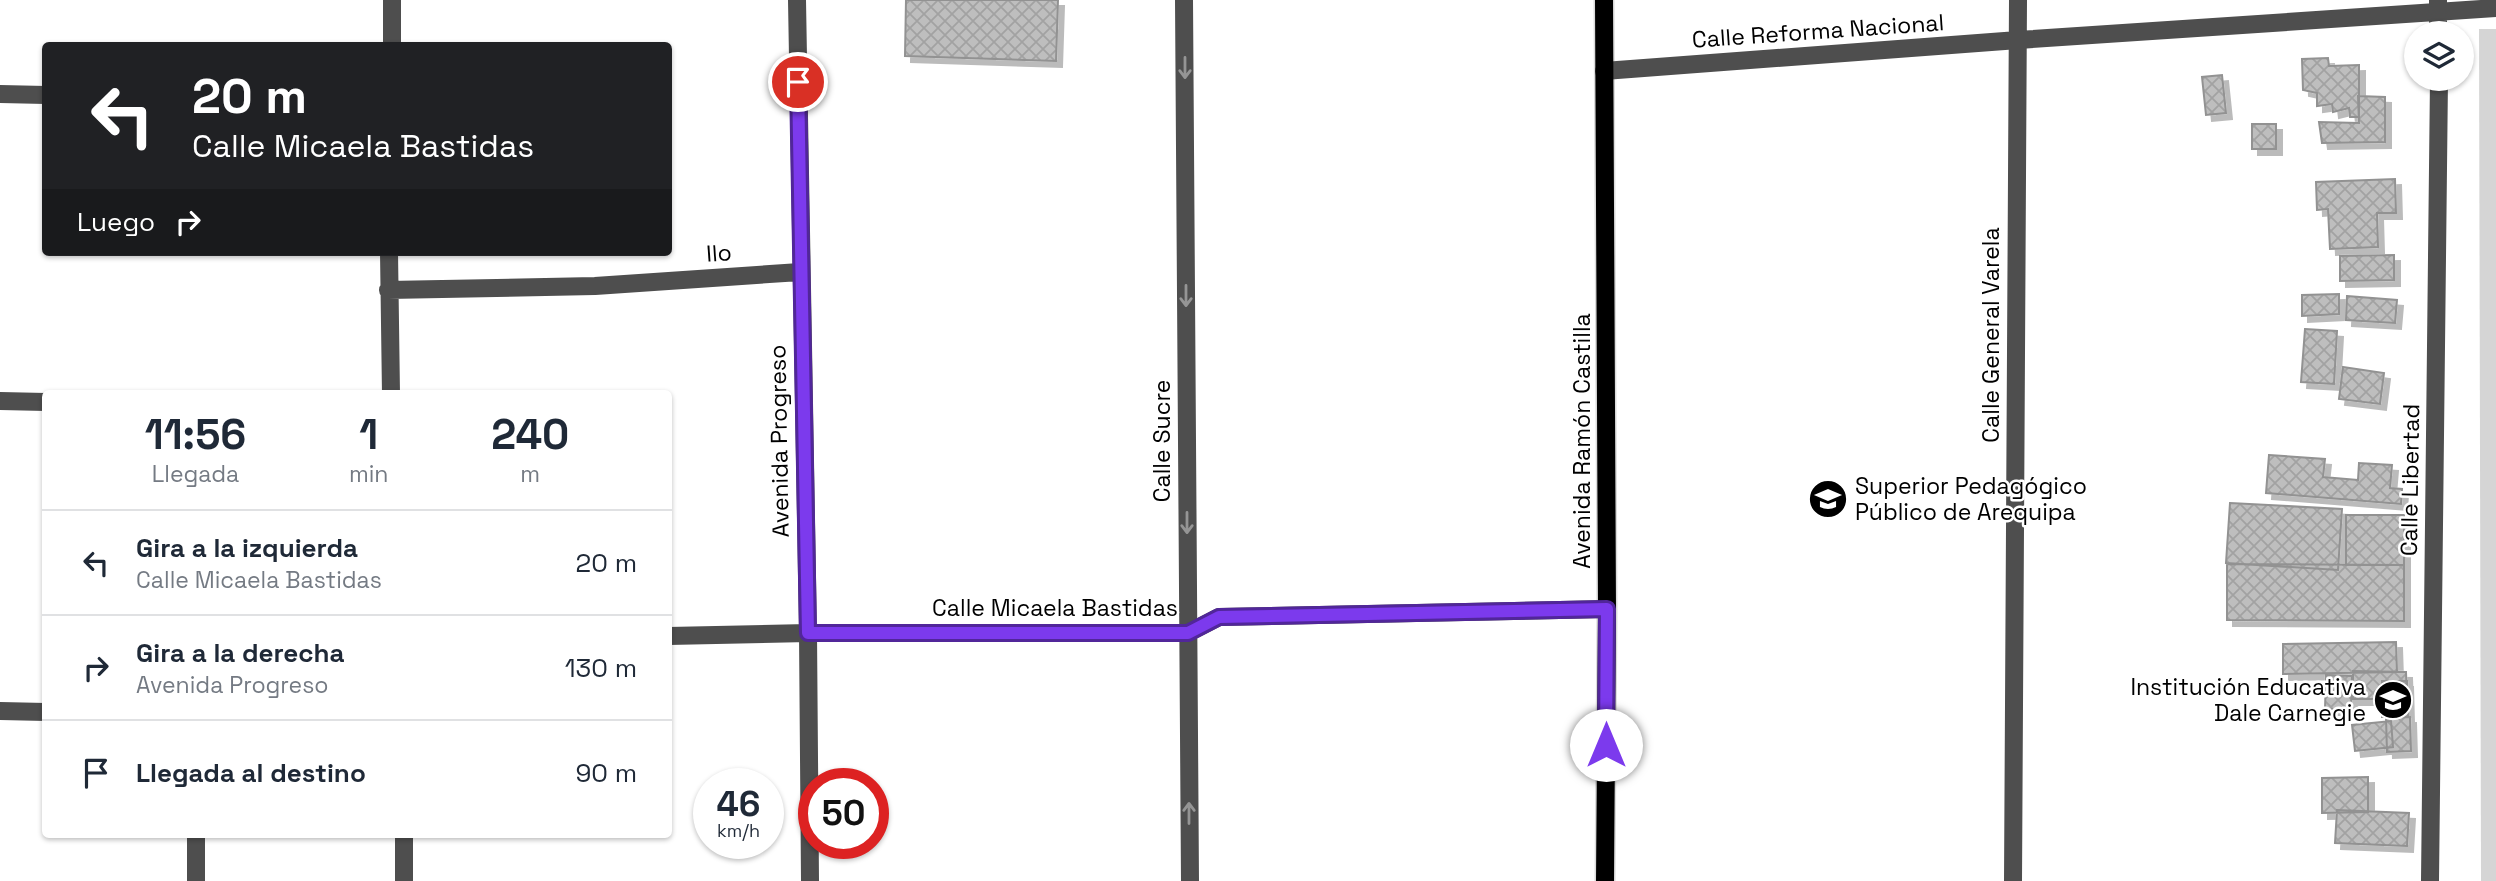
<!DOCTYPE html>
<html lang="es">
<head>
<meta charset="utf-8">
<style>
	:root { --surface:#fff; --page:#f2f2f3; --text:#1f2937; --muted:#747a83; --line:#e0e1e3 }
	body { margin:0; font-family:"Space Grotesk",sans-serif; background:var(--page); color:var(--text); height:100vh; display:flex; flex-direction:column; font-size:26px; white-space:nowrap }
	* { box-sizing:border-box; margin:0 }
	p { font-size:23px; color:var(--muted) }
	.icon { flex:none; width:38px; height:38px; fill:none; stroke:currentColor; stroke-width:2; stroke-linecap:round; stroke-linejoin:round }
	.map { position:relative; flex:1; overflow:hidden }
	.panel { position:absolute; left:42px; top:390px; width:630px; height:448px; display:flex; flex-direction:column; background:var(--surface); border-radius:7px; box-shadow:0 2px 5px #0004 }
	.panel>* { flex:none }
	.banner { position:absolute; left:42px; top:42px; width:630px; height:214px; border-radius:7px; box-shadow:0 2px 5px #0004; background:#202124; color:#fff; overflow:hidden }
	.fabs { position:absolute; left:2404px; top:21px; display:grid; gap:14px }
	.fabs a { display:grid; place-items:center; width:70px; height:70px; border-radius:50%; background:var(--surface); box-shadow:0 2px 5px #0004; font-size:35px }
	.speed { position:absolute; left:693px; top:768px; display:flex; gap:14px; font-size:35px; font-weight:700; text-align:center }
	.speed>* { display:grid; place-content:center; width:91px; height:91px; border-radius:50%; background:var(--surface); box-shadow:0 2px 5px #0004; line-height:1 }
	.speed small { font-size:18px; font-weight:400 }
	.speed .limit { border:10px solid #d22; background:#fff; color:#111 }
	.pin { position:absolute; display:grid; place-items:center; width:60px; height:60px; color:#fff; margin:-30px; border:4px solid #fff; border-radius:50%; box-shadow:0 2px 7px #0007 }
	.me { position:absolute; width:77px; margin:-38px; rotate:0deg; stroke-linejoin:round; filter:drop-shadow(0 0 5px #0008) }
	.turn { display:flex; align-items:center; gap:24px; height:147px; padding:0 35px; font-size:32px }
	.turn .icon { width:91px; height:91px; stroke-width:2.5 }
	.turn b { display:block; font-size:49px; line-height:60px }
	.then { display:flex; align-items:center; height:66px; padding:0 35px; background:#0003; gap:14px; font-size:26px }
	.eta { display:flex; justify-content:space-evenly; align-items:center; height:119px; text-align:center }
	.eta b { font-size:42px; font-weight:700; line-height:49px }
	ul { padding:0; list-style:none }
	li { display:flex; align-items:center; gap:21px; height:105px; padding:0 35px; border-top:2px solid var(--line) }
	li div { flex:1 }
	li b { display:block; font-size:26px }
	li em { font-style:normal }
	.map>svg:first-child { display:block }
	.green { fill:#d5d5d5 }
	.building { fill:url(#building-cross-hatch); stroke:#929292; stroke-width:2; filter:url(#shadow) }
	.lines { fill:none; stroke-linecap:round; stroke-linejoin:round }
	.major-casing { stroke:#dbdbdb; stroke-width:21 }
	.minor { stroke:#4e4e4e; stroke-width:18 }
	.major { stroke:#000; stroke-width:18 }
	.oneway { stroke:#959595 }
	.route-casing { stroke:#51269a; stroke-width:18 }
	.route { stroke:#7c3aed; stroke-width:12 }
	.labels { text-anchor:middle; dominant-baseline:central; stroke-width:5; stroke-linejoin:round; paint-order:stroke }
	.street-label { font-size:23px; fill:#000; stroke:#fff }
	.poi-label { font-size:23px; fill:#000; stroke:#fff; text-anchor:start }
</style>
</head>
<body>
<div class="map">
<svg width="2496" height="881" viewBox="0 0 2496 881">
	<defs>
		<pattern id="building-cross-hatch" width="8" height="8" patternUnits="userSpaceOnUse" patternTransform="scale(1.75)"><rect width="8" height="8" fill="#bebebe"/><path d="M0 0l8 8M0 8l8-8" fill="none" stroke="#a2a2a2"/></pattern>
		<filter id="shadow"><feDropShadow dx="6" dy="6" stdDeviation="0" flood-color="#0004"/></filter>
	</defs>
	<rect width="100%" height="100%" fill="#fff"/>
	<path class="green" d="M2479 29H2496V881H2481Z"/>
	<path class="building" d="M906 0H1058L1056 61 905 56Z
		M2328 58 2329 66 2359 65V117H2350L2349 108 2333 112 2332 104 2317 106V93L2303 90 2302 59Z
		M2222 75 2226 113 2206 115 2202 77Z
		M2358 96 2385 97V142L2322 143 2319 122 2359 123Z
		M2252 124H2276V149H2252Z
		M2395 179 2396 213H2377L2378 247 2330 249 2328 209 2317 210 2316 182Z
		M2394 255V280L2340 281V256Z
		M2339 294V314L2302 316V295Z
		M2347 296 2397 300 2395 323 2346 320Z
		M2305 329 2337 331 2334 384 2301 382Z
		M2343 367 2384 373 2380 404 2339 399Z
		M2269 455 2325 459 2323 477 2358 480 2359 463 2392 465 2390 488 2402 489 2401 504 2266 493Z
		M2230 503 2342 509 2338 570 2226 563Z
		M2346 515H2404V565H2346Z
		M2227 564 2404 565V621L2227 620Z
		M2396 642 2397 672 2283 674V644Z
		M2353 671 2406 672 2407 699H2353Z
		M2326 675 2352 676 2351 709H2325Z
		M2382 681H2407L2408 717H2382Z
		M2410 717 2411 751 2387 752 2386 718Z
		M2391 721 2393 747 2355 751 2352 725Z
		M2368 777V812L2322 813V778Z
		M2337 810 2409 813 2407 846 2335 843Z"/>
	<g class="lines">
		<g class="major-casing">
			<path id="major" d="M1604 0 1607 609 1605 881"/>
		</g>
		<path class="minor" d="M797 0 808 633 810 881
			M1184 0 1190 881
			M2438 0V33
			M392 46V0
			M1604 71 2018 40 2496 8
			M0 94 46 95
			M389 252 391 394
			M388 290 595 286 800 272
			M0 401 46 402
			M668 636 808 633H1188L1219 617 1607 609
			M0 711 46 712
			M196 835V881
			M404 835V881
			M2013 881 2018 0
			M2430 881 2439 79"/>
		<use href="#major" class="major"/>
	</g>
	<defs><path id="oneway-shaft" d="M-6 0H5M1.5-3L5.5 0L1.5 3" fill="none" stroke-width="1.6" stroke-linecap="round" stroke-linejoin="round" transform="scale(1.75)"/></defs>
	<g class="oneway">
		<use href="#oneway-shaft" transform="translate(1185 68) rotate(90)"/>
		<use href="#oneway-shaft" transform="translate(1186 296) rotate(90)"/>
		<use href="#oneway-shaft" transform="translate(1187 523) rotate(90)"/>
		<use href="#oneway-shaft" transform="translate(1189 813) rotate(-90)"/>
	</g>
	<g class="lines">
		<g class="route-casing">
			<path id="route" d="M798 82 808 633H1188L1219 617 1607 609 1606 745"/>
		</g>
		<use href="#route" class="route"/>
	</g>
	<defs>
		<g id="school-disc" transform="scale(2.0125)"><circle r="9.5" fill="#000" stroke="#fff"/><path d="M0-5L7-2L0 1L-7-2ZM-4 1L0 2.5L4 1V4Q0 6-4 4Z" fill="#fff"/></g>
	</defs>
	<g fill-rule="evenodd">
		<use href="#school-disc" x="1828" y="499"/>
		<use href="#school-disc" x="2393" y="700"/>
	</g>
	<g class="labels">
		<g class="street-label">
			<text transform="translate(1818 31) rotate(-4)">Calle Reforma Nacional</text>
			<text transform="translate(719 253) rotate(-4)">Ilo</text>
			<text transform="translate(1991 335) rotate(-90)">Calle General Varela</text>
			<text transform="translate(779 441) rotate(-91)">Avenida Progreso</text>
			<text transform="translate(1162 441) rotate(-90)">Calle Sucre</text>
			<text transform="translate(1582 441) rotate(-90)">Avenida Ramón Castilla</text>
			<text transform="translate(2410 480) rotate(-89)">Calle Libertad</text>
			<text x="1055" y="608">Calle Micaela Bastidas</text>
		</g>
		<g class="poi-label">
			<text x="1855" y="486">Superior Pedagógico<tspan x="1855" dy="26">Público de Arequipa</tspan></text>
			<text x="2366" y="687" text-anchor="end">Institución Educativa<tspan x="2366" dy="26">Dale Carnegie</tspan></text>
		</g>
	</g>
</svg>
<div class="fabs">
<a><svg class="icon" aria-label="layers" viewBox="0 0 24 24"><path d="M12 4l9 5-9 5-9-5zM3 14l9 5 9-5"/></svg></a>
</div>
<div class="speed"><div>46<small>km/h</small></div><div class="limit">50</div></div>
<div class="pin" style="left:798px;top:82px;background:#d93025"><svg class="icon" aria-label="arrive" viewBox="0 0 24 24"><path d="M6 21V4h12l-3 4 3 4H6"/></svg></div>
<svg class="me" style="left:1606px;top:745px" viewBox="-20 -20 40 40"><circle r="19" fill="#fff"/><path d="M0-13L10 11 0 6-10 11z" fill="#7c3aed"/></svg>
<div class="banner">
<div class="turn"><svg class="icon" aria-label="left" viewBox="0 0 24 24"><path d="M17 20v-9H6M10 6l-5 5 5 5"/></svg><div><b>20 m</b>Calle Micaela Bastidas</div></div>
<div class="then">Luego<svg class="icon" aria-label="right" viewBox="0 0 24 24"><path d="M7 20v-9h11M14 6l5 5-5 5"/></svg></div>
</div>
<section class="panel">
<div class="eta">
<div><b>11:56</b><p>Llegada</p></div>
<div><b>1</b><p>min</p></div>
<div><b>240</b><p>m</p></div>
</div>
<ul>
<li><svg class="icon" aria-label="left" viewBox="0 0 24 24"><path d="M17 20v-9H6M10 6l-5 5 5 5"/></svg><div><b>Gira a la izquierda</b><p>Calle Micaela Bastidas</p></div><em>20 m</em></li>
<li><svg class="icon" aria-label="right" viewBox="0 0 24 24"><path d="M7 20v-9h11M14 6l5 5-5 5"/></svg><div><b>Gira a la derecha</b><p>Avenida Progreso</p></div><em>130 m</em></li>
<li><svg class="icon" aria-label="arrive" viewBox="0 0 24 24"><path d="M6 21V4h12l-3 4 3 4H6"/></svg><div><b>Llegada al destino</b></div><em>90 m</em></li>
</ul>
</section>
</div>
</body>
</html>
